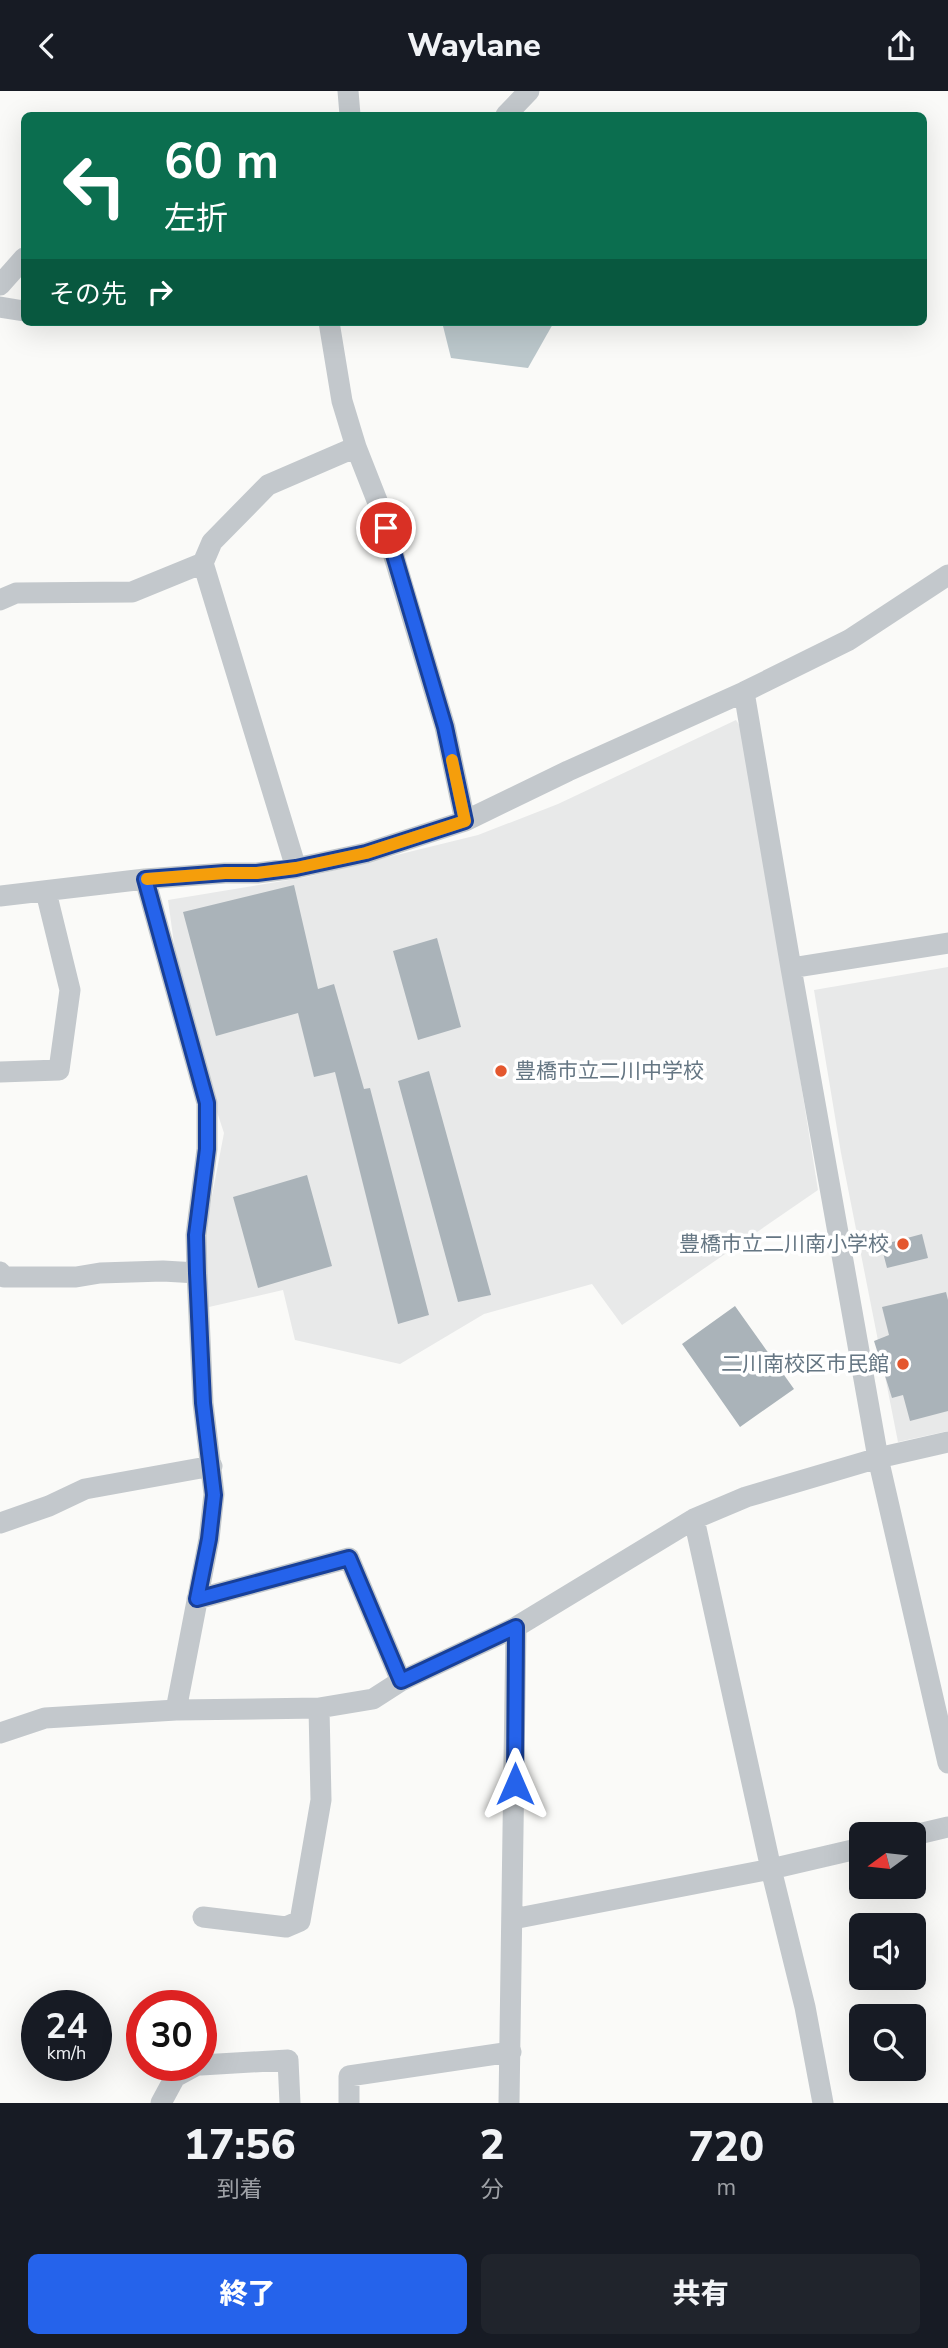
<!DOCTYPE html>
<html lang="ja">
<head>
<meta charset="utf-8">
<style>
	:root { --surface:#171b24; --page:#20242c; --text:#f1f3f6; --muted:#9ea1a6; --accent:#2563eb }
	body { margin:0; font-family:"Nunito Sans","Noto Sans JP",sans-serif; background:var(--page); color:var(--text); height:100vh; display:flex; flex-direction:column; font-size:26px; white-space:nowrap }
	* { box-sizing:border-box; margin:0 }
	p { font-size:23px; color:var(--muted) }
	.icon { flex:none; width:38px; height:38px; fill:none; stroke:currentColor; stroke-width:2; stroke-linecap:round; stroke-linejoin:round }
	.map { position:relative; height:2012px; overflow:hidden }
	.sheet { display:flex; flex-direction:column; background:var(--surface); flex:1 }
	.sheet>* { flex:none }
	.guide { position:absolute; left:21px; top:21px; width:906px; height:214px; border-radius:10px; box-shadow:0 7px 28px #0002; background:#0b6e4f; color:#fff; overflow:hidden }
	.needle { width:46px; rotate:255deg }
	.tools { position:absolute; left:849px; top:1731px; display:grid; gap:14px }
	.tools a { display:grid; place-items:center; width:77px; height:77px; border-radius:10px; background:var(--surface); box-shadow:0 7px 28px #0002; font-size:35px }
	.speed { position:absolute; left:21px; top:1899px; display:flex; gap:14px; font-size:35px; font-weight:700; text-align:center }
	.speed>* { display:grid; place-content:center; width:91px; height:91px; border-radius:50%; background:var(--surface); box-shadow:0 7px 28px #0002; line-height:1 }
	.speed small { font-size:18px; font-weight:400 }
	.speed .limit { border:10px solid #d22; background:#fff; color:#111 }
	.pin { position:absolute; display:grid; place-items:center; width:60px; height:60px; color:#fff; margin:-30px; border:4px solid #fff; border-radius:50%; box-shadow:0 2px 7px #0007 }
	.me { position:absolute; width:77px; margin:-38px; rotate:0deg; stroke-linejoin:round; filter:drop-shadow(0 0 5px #0008) }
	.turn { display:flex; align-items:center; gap:24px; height:147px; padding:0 28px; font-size:32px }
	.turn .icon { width:91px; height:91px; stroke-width:2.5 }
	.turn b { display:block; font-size:49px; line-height:60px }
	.then { display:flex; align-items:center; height:66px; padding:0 28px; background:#0003; gap:14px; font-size:26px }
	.eta { display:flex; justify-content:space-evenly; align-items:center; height:119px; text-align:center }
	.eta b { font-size:42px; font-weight:800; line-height:49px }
	.button { display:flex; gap:14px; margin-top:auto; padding:14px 28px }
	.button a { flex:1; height:80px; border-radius:10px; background:var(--accent); color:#fff; font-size:28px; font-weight:800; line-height:80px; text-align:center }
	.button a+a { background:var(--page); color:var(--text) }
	header { display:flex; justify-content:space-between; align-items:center; height:91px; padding:0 28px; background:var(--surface); font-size:32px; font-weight:800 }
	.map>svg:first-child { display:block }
	.built { fill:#e8e9e9 }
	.water { fill:#bbc7cb }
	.building { fill:#aab3b9 }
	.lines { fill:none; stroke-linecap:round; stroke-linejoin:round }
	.minor { stroke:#c3c8cc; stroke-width:21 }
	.route-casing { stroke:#184099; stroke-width:18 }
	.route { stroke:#2563eb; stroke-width:12 }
	.slow { stroke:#f59e0b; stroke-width:12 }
	.poi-dot { fill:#e4572e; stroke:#fff; stroke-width:2.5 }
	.labels { text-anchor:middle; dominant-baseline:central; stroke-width:7; stroke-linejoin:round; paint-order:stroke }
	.poi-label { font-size:21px; fill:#657683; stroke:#fff; text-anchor:end }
</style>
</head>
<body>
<header><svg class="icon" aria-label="back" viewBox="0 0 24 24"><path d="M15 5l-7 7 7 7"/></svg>Waylane<svg class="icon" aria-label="share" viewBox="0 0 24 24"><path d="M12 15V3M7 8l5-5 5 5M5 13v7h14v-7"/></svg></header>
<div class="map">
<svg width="948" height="2012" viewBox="0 0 948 2012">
	<rect width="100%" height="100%" fill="#fafaf8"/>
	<path class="built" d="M736 629 745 643 818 1099 622 1234 592 1193 484 1223 400 1273 295 1249 283 1199 209 1216 202 1157 224 1042 183 918 168 809 307 786 478 744 558 713Z
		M948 876V1340L898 1351 841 1062 814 899Z"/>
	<path class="water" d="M442 231H554L528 277 451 267Z"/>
	<path class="building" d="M294 794 318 898 334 893 364 998 370 997 429 1224 398 1233 335 981 314 986 298 922 216 945 183 821Z
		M437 847 461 936 418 949 393 860Z
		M429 980 491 1204 458 1211 398 990Z
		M307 1084 332 1175 258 1197 233 1106Z
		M922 1143 928 1167 887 1177 881 1154Z
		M946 1201 948 1209V1320L910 1330 903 1304 892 1307 874 1250 889 1244 882 1216Z
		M735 1215 794 1298 740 1336 682 1253Z"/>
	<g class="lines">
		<path class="minor" d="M348 0 350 24
			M506 24 529 0
			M0 194 24 167
			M0 216 24 220
			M329 231 342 310 356 356 378 412 445 636 465 730
			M203 472 296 777
			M0 509 16 502 132 501 203 472 212 451 268 394 356 356
			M744 601 791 877 878 1367 948 1672
			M145 788 207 1012V1058L196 1144 197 1182 203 1312 214 1403 209 1448 176 1619
			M0 805 145 788 225 782H257L296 777 366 762 465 730 568 680 744 601 849 549 948 484
			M791 877 948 852
			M0 981 59 979 70 899 46 801
			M0 1181 4 1186H76L100 1182 163 1180 197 1182
			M694 1428 771 1778 805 1916 823 2012
			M0 1432 49 1415 85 1398 212 1375
			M197 1508 349 1467 401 1590
			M0 1642 45 1627 176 1619 319 1617 373 1608 401 1590 516 1536 694 1428 746 1406 878 1367 948 1351
			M914 1744 948 1736
			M203 1826 286 1836 300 1830 321 1709 319 1617
			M513 1828 771 1778 861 1757
			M201 1974 288 1969 290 2012
			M161 2012 175 1986 197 1974
			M349 2012V1985L511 1961
			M509 2012 516 1536"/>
	</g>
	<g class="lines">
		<g class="route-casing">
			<path id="route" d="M386 437 445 636 465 730 366 762 296 777 257 782H225L145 788 207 1012V1058L196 1144 197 1182 203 1312 214 1404 209 1448 197 1508 349 1467 401 1590 516 1536 515 1693"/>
		</g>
		<use href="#route" class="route"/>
		<path class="slow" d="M147 788 225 782H257L296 777 366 762 465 730 452 669"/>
	</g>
	<g class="poi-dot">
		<circle cx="501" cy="980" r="7"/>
		<circle cx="903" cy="1153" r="7"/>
		<circle cx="903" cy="1273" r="7"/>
	</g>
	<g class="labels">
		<g class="poi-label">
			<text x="515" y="980" text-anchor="start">豊橋市立二川中学校</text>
			<text x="889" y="1153">豊橋市立二川南小学校</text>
			<text x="889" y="1273">二川南校区市民館</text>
		</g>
	</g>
</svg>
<div class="tools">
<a><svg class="needle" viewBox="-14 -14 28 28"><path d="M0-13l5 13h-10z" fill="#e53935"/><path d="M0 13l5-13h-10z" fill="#9ea1a6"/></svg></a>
<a><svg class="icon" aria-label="sound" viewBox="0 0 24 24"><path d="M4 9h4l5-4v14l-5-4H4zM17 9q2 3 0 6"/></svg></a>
<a><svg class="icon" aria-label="search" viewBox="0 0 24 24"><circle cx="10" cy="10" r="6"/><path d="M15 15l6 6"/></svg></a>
</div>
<div class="speed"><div>24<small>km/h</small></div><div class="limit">30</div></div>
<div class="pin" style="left:386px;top:437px;background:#d93025"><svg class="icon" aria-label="arrive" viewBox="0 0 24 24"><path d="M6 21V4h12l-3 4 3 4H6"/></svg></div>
<svg class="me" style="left:515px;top:1693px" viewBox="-20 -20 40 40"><path d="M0-17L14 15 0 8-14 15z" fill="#2563eb" stroke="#fff" stroke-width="4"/></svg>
<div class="guide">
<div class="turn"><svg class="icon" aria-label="left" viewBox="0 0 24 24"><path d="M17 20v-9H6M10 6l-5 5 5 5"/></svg><div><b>60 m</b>左折</div></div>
<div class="then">その先<svg class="icon" aria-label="right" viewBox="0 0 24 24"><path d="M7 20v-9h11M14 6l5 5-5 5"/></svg></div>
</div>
</div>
<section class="sheet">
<div class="eta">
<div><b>17:56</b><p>到着</p></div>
<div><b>2</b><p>分</p></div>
<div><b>720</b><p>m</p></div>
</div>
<div class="button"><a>終了</a><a>共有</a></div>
</section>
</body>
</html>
